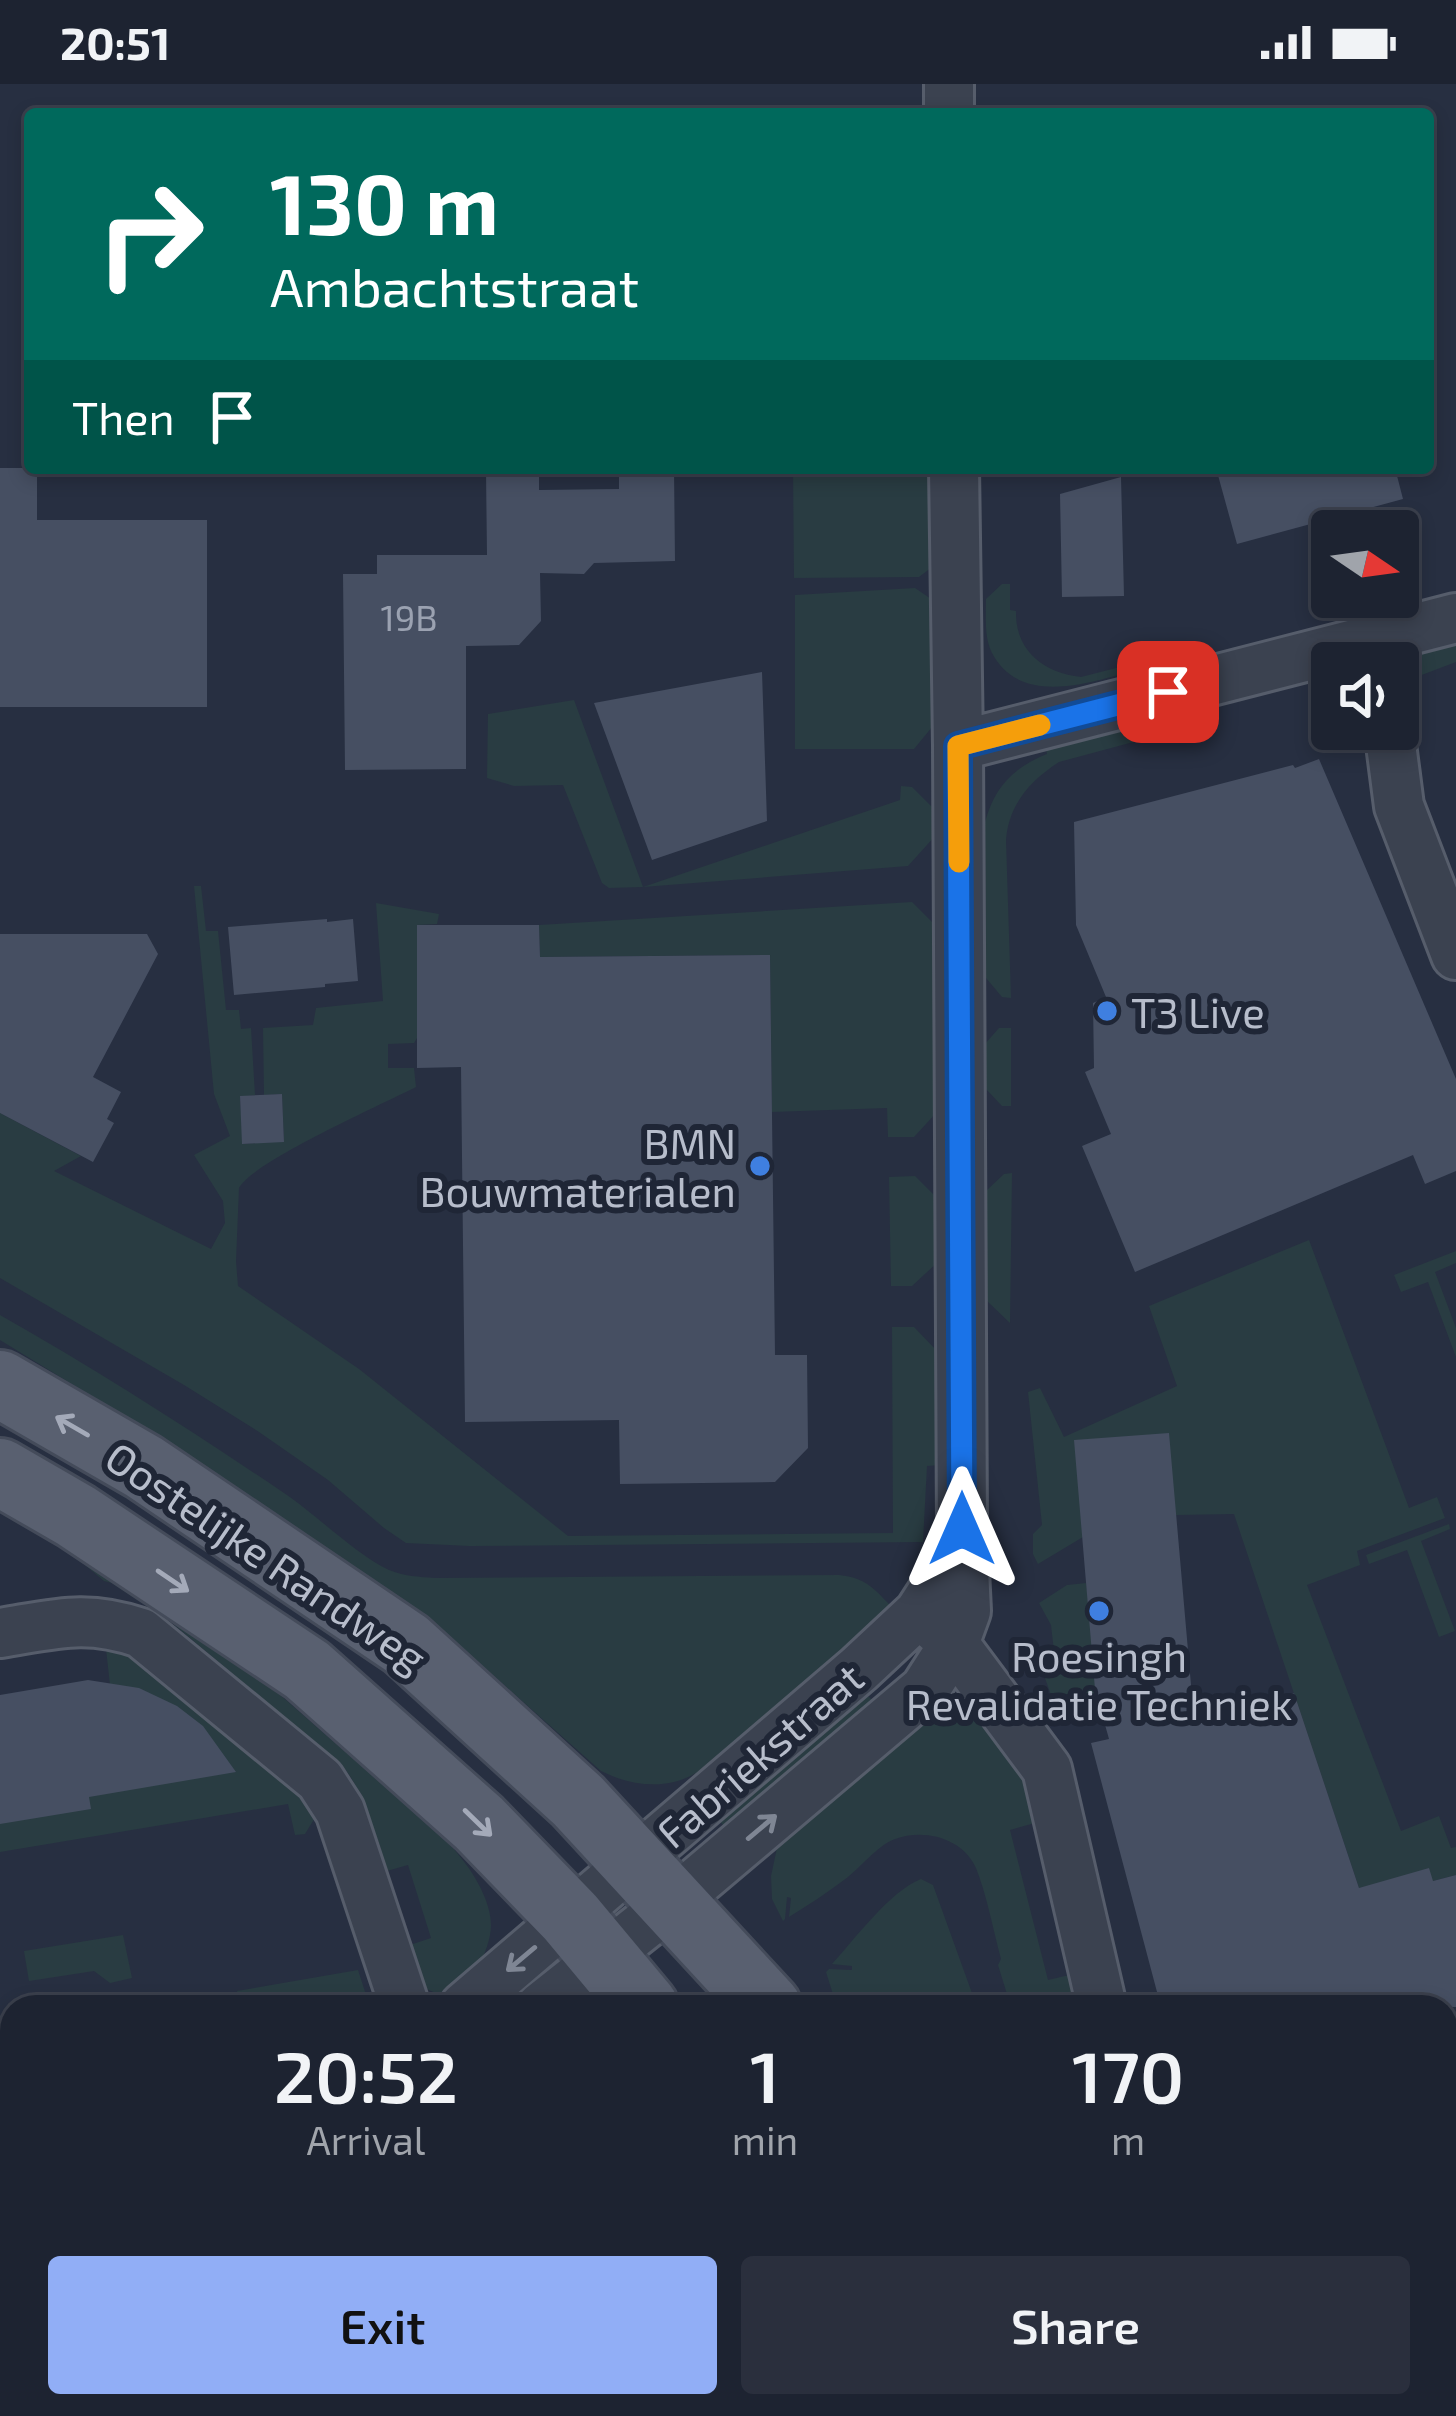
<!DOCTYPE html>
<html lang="en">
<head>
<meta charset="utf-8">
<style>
	:root { --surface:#1d2331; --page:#2a2f3d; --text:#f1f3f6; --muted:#a0a4ab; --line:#3b404d; --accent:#91aef6 }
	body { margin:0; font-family:"Exo 2",sans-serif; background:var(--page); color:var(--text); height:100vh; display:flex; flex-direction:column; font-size:45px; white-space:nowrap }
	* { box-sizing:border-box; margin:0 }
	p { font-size:39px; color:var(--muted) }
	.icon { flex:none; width:66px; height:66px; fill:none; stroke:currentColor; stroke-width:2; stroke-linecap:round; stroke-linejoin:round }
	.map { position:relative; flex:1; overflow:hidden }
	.drawer { position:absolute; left:0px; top:1911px; width:1458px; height:423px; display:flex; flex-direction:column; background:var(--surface); border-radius:36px 36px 0 0; box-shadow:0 6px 18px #0003,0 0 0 3px var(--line) }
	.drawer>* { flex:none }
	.guide { position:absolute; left:24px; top:24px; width:1410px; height:366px; border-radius:12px; box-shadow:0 6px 18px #0003,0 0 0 3px var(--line); background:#00695c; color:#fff; overflow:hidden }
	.needle { width:78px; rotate:103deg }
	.controls { position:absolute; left:1311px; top:426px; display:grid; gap:24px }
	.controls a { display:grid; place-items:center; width:108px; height:108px; border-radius:12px; background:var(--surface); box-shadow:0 6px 18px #0003,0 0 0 3px var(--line); font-size:60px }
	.pin { position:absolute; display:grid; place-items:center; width:102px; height:102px; color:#fff; margin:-51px; border-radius:24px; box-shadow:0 6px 18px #0006 }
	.me { position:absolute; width:132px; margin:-66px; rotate:0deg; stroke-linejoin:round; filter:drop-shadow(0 0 9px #0008) }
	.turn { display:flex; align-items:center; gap:42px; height:252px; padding:0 48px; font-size:54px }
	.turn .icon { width:156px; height:156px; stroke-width:2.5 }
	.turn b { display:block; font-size:84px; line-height:102px }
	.then { display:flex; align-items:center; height:114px; padding:0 48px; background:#0003; gap:24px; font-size:45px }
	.eta { display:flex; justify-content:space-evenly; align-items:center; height:204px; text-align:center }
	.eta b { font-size:72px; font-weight:600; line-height:84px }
	.cta { display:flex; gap:24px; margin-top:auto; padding:24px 48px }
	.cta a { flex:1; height:138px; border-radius:12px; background:var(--accent); color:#111; font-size:48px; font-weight:600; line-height:138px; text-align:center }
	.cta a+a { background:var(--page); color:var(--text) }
	.status { display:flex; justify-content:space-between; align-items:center; height:84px; padding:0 60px; background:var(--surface); direction:ltr }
	.status svg { height:33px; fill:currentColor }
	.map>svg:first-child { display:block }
	.green { fill:#293c42 }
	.building { fill:#464f62 }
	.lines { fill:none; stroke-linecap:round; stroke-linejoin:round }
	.minor-casing { stroke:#565d6b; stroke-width:54 }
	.primary-casing { stroke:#444b5a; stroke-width:72 }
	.minor { stroke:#3b4250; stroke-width:48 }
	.primary { stroke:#596070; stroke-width:66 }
	.oneway { stroke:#a4aab9 }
	.oneway2 { stroke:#7f8694 }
	.route-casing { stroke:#114b97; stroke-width:30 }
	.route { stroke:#1a73e8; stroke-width:21 }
	.slow { stroke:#f59e0b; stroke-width:21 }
	.shop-dot { fill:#3f7fe0; stroke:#1f2636; stroke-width:4.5 }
	.labels { text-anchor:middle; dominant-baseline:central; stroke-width:12; stroke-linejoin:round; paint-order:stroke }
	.number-label { font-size:36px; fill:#9ba2b1 }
	.poi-label { font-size:42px; fill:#b7bdcb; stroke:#1f2636; text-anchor:start }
	.street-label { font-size:42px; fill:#b7bdcb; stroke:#1f2636 }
</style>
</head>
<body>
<div class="status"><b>20:51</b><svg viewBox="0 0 49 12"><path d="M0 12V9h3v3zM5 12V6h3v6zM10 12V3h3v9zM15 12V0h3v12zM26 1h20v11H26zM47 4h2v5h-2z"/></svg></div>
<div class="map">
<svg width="1456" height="2332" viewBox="0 0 1456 2332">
	<rect width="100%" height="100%" fill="#272f41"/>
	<path class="green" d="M793 384H935L936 480 919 493 794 494Z
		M1002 500H1010V526L1016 527C1015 567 1044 589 1081 593L1206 561 1208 567C1184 574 1160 580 1136 586 1092 598 1021 624 992 569 984 553 986 533 986 515Z
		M915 504 937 519V637L914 665H795V511Z
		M1456 553V578L1411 595 1422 626 1409 629 1406 625 1399 581 1409 566Z
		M574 616 643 803 900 716 901 702 912 703 937 728 936 751 908 782 643 803 609 804 602 799 563 701 514 702 487 694 488 630Z
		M1180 625 1190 630 1193 642 1059 678C1030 697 1009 720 1006 756L1011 914 1002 913 986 894 985 738C995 702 1013 684 1047 670L1045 659Z
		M194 802H201L206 847H218L226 926H239L241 945 251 944 255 1011 240 1013 243 1060 284 1057 282 1010 264 1011 263 944 313 941 316 924 383 917 376 819 439 830 437 840 417 841V954L414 959 388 960V984H414L416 1003C383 1020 252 1078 239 1104L236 1177 238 1202 359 1285 568 1452 893 1449 892 1243H914L937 1267 941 1381 927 1382 923 1458 470 1462 406 1459 384 1444 328 1396 259 1348 184 1301 0 1194V1029L81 1072 54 1087 211 1165 225 1139 223 1117 194 1071 230 1052 214 1010Z
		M912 818 936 842 937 1028 914 1053H888L887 1024 772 1028 770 871 540 873 539 841Z
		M999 944H1011V1022H1002L986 1005 984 961Z
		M1012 1089 1010 1239 987 1217V1106L1004 1090Z
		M915 1092 940 1117V1176L912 1202H891L889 1093Z
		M1309 1156 1409 1424 1437 1413 1445 1434 1357 1467 1360 1481 1307 1501 1401 1747 1439 1732 1451 1764 1456 1763V1791L1433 1797 1359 1804 1234 1430 1118 1432 1038 1480 1033 1470V1450L1042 1441 1028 1308 1040 1304 1064 1353 1177 1302 1149 1222Z
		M1456 1167V1179L1435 1188 1456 1244V1273L1428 1198 1401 1208 1394 1191Z
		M0 1231C97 1286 191 1346 284 1409 317 1431 355 1470 389 1486 404 1492 419 1493 435 1494L839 1491C867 1494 874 1505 893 1524 844 1568 796 1612 744 1653 723 1670 700 1692 674 1698 649 1704 623 1698 601 1687L486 1585 393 1519 256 1430 119 1329 0 1256Z
		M1449 1440 1450 1445 1421 1457 1455 1547 1439 1553 1407 1466 1369 1480 1366 1471Z
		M53 1454C116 1497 181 1537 243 1582 277 1606 309 1637 341 1664 381 1698 438 1740 468 1783 479 1799 491 1821 491 1841 491 1874 453 1936 418 1897 410 1888 407 1874 404 1863L431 1854 408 1781 380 1789 373 1770 381 1765C370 1735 362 1706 342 1681L172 1539 112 1499 104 1497Z
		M1086 1499 1100 1602 1095 1614 1056 1625 1041 1583 1055 1576 1051 1541 1039 1519 1067 1501Z
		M105 1556 117 1558 293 1699 316 1732 305 1750 295 1751 288 1720 0 1768V1705L110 1601Z
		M863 1607 883 1627 733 1754 716 1732Z
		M953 1620 974 1627 1019 1681 1042 1737 1010 1746 1048 1896 1078 1889 1086 1923H1011L998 1881 1001 1875C993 1845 987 1812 976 1784 963 1754 924 1744 895 1755 876 1762 861 1784 844 1796 827 1809 808 1821 789 1833L791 1814 787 1813 785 1835 783 1837 772 1815 771 1792 777 1764 797 1740 940 1621Z
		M921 1795 933 1801 977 1923H837L826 1888 829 1885 852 1886V1882L832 1880C855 1855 890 1807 921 1795Z
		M123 1851 132 1894 110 1899 94 1887 29 1897 24 1867Z
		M358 1886 370 1923H240L237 1907Z
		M1446 2140 1456 2152V2288L1446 2293Z
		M176 2322H322L323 2332H177Z"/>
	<path class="building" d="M0 384H37V436H207V623H0Z
		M619 384H674L675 477 594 479 584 490 540 489 541 537 519 561 466 562V685L345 686 343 490H377V471H487L486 387 539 386V406L619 405Z
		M1216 384H1395L1403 415 1237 460Z
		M1121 393 1124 512 1062 513 1060 410Z
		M762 588 767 737 652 776 594 619Z
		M1319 675 1456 995V1087L1425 1100 1413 1071 1135 1188 1082 1062 1111 1050 1085 988 1094 984 1093 919 1106 913 1076 841 1074 738 1293 681 1295 684Z
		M327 835V838L353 835 358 897 325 900V903L234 911 228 843Z
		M417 841H539L540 873 770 871 775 1271H807L808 1364 775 1398 620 1400 619 1336 465 1338 461 983 417 984Z
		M0 850H147L158 870 93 993 121 1008 107 1035 114 1039 93 1078 0 1029Z
		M282 1010 284 1058 242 1060 240 1012Z
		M1169 1349 1194 1635 1294 1609 1359 1804 1429 1784 1433 1797 1456 1791V1923H1161L1091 1659 1109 1655 1095 1605 1074 1356Z
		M88 1596 139 1604 177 1622 203 1642 236 1688 89 1713 91 1725 0 1740V1611Z"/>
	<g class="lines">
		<g class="minor-casing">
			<path id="minor" d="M949 0V30
				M1389 645 1399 722 1456 871
				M958 662 1456 534
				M934 1542 954 1560 1047 1685 1102 1923
				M0 1549C56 1540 86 1530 141 1549L320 1696 340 1727 405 1923
				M464 1923 859 1585 919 1529 943 1492 958 1455
				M541 1923 672 1819 925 1605 954 1560 966 1527 962 1445 958 662 954 384
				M0 2310 12 2308"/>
		</g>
		<g class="primary-casing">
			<path id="primary" d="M0 1300 144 1383 406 1560 578 1717 768 1923
				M0 1388 76 1432 307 1586 479 1739 570 1833 645 1923
				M953 2322 960 2332
				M1066 2322 1072 2332"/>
		</g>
		<use href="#minor" class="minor"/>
		<use href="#primary" class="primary"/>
	</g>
	<defs><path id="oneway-shaft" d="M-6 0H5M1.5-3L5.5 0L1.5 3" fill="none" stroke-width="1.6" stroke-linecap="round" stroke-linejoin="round" transform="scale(3)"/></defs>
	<g class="oneway">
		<use href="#oneway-shaft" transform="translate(72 1342) rotate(-150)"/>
		<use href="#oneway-shaft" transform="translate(173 1497) rotate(34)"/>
		<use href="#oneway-shaft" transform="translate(478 1739) rotate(44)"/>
	</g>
	<g class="oneway2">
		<use href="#oneway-shaft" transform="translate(762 1743) rotate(-40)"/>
		<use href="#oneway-shaft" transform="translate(521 1875) rotate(140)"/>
	</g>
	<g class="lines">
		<g class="route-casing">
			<path id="route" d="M962 1445 958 662 1168 608"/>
		</g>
		<use href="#route" class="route"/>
		<path class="slow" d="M959 778 958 662 1040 641"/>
	</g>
	<g class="shop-dot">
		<circle cx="1107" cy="927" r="12"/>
		<circle cx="760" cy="1082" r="12"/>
		<circle cx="1099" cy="1527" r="12"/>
	</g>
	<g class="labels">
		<g class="number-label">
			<text x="409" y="532">19B</text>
		</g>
		<g class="poi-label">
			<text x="1131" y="927">T3 Live</text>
			<text x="736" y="1058" text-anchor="end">BMN<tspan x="736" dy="48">Bouwmaterialen</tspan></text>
			<text x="1099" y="1571" text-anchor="middle">Roesingh<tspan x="1099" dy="48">Revalidatie Techniek</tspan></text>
		</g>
		<g class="street-label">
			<text transform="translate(267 1472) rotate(34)">Oostelijke Randweg</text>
			<text transform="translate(759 1670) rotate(-41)">Fabriekstraat</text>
		</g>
	</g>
</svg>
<div class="controls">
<a><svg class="needle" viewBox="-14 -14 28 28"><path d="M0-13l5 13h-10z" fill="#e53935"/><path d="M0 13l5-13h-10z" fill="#a0a4ab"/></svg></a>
<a><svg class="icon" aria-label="sound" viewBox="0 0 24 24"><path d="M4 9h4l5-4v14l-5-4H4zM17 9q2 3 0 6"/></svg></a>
</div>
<div class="pin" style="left:1168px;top:608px;background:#d93025"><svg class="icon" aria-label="arrive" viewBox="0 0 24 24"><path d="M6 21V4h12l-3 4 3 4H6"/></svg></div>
<svg class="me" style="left:962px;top:1445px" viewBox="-20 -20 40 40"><path d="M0-17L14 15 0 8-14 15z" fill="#1a73e8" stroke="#fff" stroke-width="4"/></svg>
<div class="guide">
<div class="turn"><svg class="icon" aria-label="right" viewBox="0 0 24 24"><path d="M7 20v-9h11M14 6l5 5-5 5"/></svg><div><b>130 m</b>Ambachtstraat</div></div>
<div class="then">Then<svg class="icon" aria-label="arrive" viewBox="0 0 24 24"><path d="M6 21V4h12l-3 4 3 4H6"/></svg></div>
</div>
<section class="drawer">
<div class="eta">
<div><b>20:52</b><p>Arrival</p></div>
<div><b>1</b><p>min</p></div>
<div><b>170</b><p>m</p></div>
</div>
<div class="cta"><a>Exit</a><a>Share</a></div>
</section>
</div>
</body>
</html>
